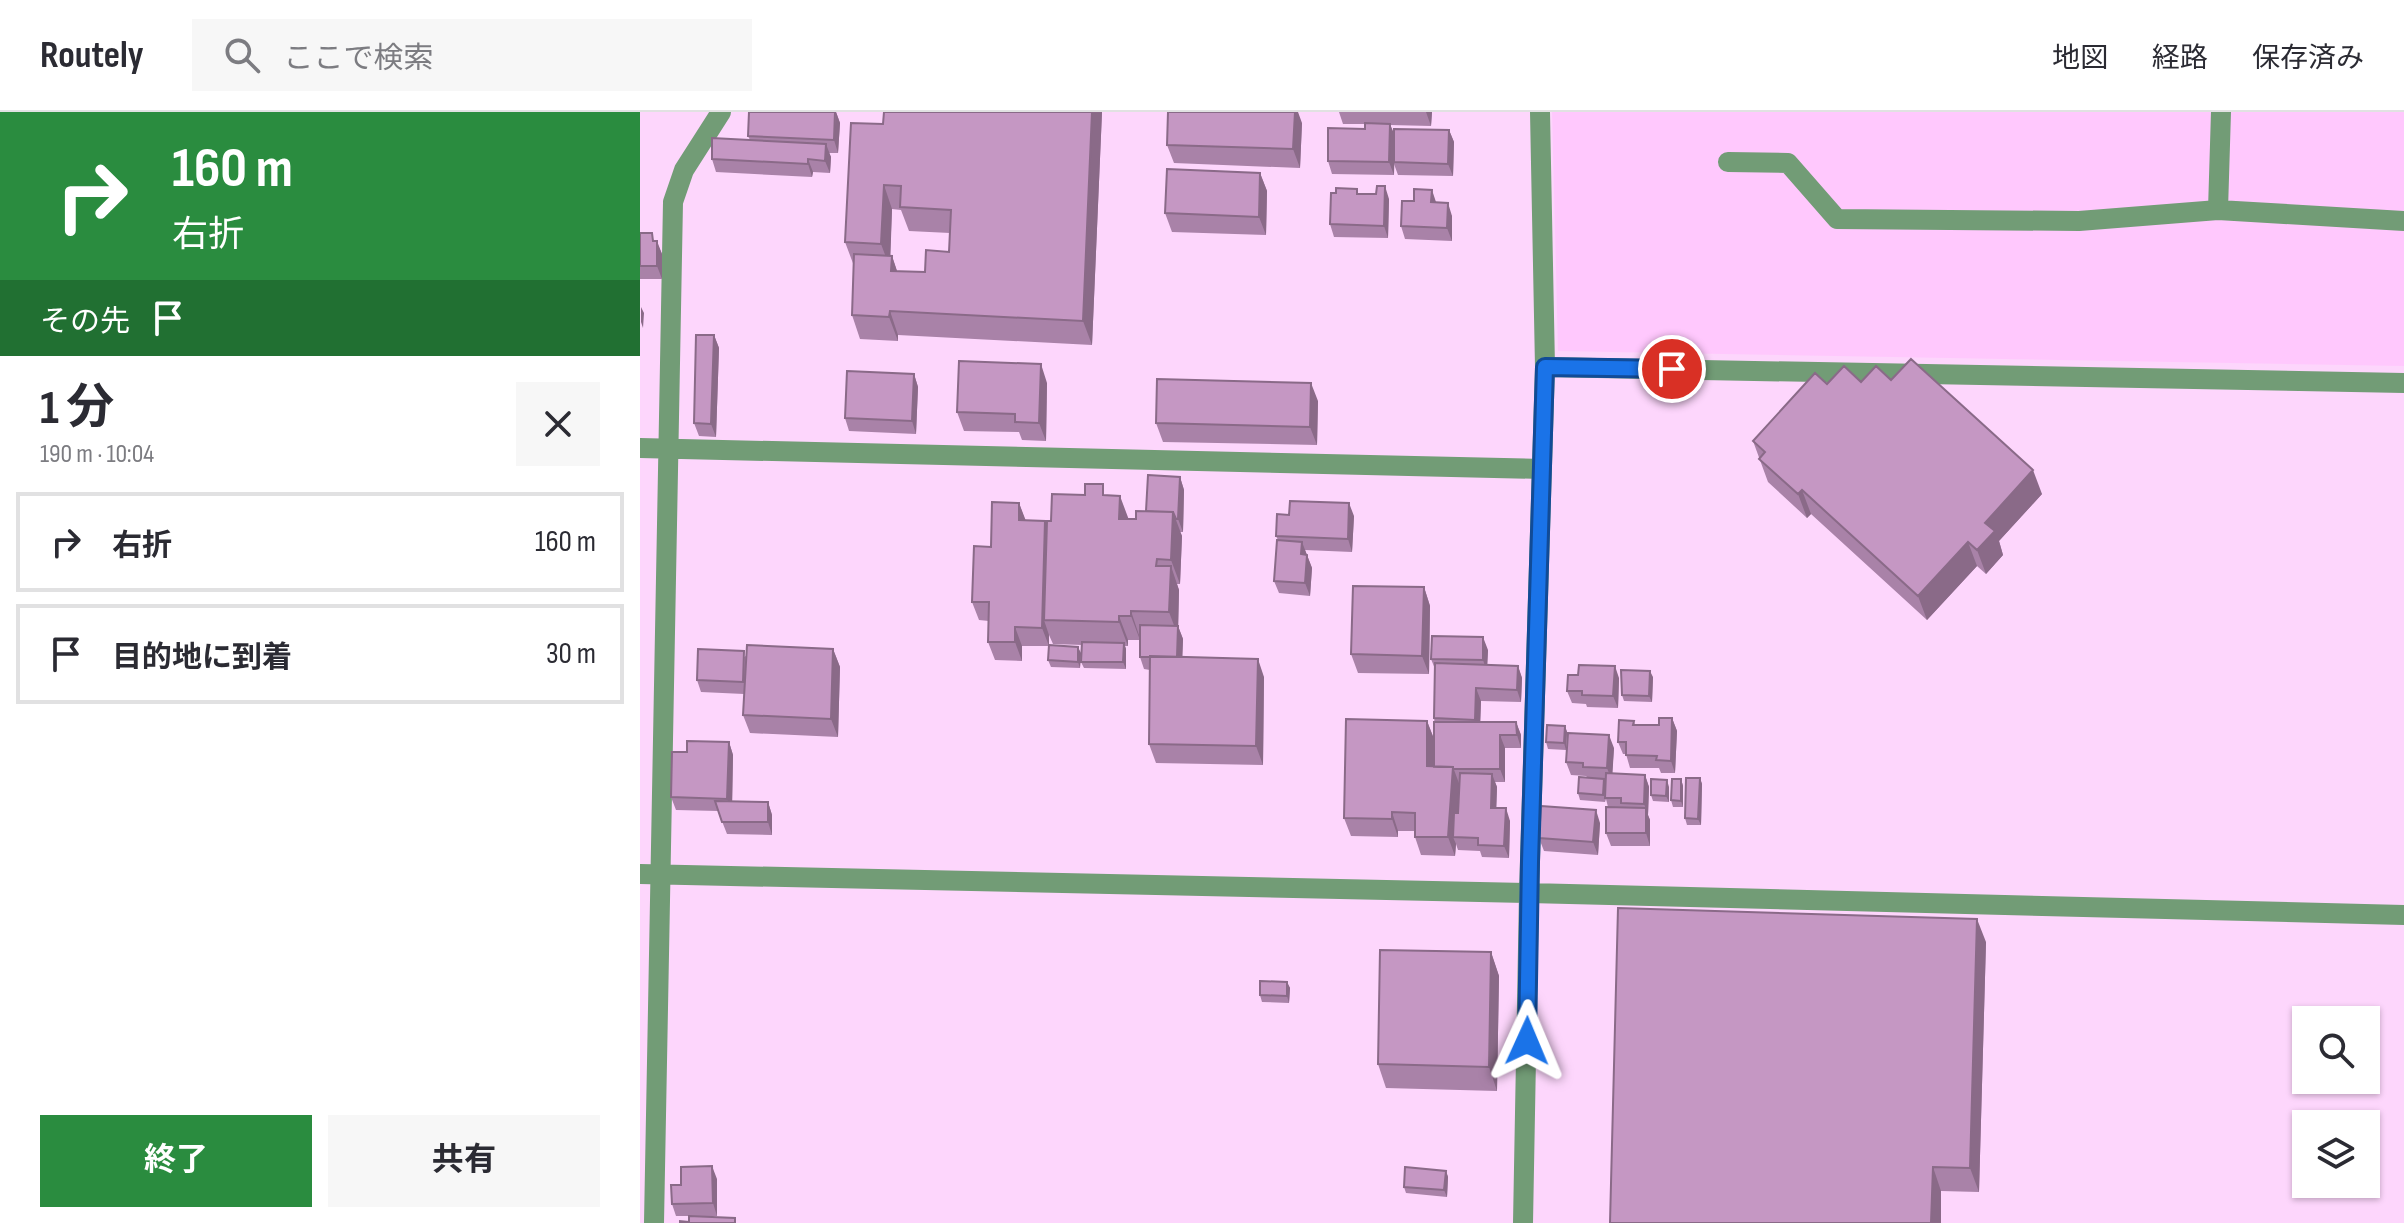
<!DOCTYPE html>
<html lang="ja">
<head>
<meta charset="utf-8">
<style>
	:root { --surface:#fff; --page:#f7f7f7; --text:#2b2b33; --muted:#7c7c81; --line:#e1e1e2; --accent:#2a8c3f }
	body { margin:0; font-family:"Sofia Sans Condensed","Noto Sans JP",sans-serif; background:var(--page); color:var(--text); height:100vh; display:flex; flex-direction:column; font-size:30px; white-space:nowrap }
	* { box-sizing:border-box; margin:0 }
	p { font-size:26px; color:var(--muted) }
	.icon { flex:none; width:44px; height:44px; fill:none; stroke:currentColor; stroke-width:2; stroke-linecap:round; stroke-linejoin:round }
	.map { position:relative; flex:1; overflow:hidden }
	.drawer { display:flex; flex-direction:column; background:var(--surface); width:640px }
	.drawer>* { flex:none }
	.hud { background:#2a8c3f; color:#fff; overflow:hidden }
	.buttons { position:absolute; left:1652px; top:894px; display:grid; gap:16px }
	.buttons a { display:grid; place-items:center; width:88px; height:88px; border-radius:0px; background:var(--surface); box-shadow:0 2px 6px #0004; font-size:40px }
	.pin { position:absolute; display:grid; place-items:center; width:68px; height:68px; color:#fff; margin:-34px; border:4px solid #fff; border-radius:50%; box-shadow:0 2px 8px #0007 }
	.me { position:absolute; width:88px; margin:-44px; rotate:1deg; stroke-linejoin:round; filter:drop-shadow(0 0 6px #0008) }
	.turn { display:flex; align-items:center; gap:28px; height:168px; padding:0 40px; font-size:36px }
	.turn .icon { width:104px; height:104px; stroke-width:2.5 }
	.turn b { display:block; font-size:56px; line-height:68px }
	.then { display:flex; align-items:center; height:76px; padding:0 40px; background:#0003; gap:16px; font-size:30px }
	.round { display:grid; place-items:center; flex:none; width:84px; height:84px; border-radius:0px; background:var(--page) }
	.head { display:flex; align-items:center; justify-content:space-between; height:136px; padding:0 40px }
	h1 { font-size:48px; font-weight:700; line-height:60px }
	.cta { display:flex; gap:16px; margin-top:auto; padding:16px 40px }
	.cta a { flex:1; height:92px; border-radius:0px; background:var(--accent); color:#fff; font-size:32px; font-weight:700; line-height:92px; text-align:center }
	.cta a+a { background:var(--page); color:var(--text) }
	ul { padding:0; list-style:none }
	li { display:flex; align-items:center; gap:24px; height:100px; margin:0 16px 12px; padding:0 24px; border:4px solid var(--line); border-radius:0px }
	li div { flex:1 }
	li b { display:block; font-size:30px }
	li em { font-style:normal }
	header { display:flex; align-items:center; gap:48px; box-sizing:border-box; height:112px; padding:0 40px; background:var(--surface); border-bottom:2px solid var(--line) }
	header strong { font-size:38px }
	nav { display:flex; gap:44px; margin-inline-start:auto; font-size:28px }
	.search { width:560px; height:72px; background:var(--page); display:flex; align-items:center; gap:20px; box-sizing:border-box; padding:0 28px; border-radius:0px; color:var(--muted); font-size:30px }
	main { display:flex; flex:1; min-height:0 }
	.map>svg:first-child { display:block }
	.built { fill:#ffc8fd }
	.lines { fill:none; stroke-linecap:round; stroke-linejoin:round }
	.minor { stroke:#729c76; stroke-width:20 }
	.wall { fill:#a982a8; fill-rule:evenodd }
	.shaded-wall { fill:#8a6a88 }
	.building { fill:#c597c3; stroke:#8a6a88; stroke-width:2 }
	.route-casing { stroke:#114b97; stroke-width:20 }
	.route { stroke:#1a73e8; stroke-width:14 }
</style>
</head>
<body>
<header>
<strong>Routely</strong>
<div class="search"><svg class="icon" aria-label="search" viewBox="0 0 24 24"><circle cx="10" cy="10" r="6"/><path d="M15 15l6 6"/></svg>ここで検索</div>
<nav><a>地図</a><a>経路</a><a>保存済み</a></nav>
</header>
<main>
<section class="drawer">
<div class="hud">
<div class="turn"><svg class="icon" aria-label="right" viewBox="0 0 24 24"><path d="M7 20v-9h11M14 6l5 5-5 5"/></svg><div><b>160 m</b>右折</div></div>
<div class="then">その先<svg class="icon" aria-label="arrive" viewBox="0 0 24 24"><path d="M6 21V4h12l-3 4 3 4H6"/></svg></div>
</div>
<div class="head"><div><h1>1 分</h1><p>190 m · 10:04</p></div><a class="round"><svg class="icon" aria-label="close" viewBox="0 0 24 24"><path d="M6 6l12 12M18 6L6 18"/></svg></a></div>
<ul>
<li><svg class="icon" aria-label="right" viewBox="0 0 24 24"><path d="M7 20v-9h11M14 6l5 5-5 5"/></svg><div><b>右折</b></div><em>160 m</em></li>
<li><svg class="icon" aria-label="arrive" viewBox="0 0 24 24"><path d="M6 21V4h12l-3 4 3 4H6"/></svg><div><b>目的地に到着</b></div><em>30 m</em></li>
</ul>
<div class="cta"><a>終了</a><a>共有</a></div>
</section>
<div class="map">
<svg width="1764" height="1111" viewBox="0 0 1764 1111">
	<rect width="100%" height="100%" fill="#fdd6fc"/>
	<path class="built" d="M912 0H1764V254L918 239Z"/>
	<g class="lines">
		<path class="minor" d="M900 0 905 255
			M1088 50 1148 51 1197 107 1439 109 1578 98 1764 109
			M1578 98 1581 0
			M0 336 902 357
			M0 762 889 781 1764 803
			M14 1111 33 90 44 58 81 0
			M883 1111 889 781 905 255 1764 271"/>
	</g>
	<path class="wall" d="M196 0 200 11 198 41H189L191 45 190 61 173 60 172 65 76 60 72 47 110 28 108 24Z
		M265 0H462L452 233 258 223V229L220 227 212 203 214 154 205 130 243 12ZM252 97 261 98 269 119 310 121 309 140 285 160 257 159 252 144H250Z
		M699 0H792L791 14 750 13 754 23 809 18 814 30 813 64 758 63 754 52V63L692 62 688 49 725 17V12H703Z
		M662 11 660 56 534 51 527 33Z
		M620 61 627 79 626 123 532 120 525 101Z
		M719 82 749 87 748 126 694 125 690 112Z
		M774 89 796 91 812 104V129L765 127 761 114Z
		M0 121 16 129 22 142V167H0Z
		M74 223 79 236 76 325 59 324 54 311Z
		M274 262 278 275 276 322 209 319 205 306Z
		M1251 268 1402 382 1359 429 1363 443 1346 462 1337 454 1287 508 1171 402 1167 406 1128 370 1113 329 1187 272Z
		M407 271 406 329 382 328 379 320 324 319 317 300Z
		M678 289 677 333 523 330 516 311Z
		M540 365 544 378 543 420H540L542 424 540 472H537L539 478 538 514 543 527 542 545 624 565 623 653 516 651 509 632 510 558 504 557 500 545V528H488V534H485L486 537V557L444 556 441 550 442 533 413 532 409 523V533L441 541 440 556 411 555 408 548 409 534H382V549L355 548 348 530 349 509 339 508 332 490 351 435 379 391 385 408 405 409 406 414 411 409 467 384 488 407H496L506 399Z
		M714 404 712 440 665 438 672 456 670 484 639 481 634 469 638 428 636 424Z
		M784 475 790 494 789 562 718 561 711 542Z
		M193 537 200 555 198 625 110 621 103 603 104 582 61 580 57 568 106 544Z
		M848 538 847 553 878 554 882 566 881 590 841 589 840 610H876L881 623V636H865V670H855L857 675 856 696 870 709 869 746 842 745 840 739 818 738 816 732 815 744 781 743 775 725V719H758V725L711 724 704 706 787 609 794 627 795 557 791 547Z
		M1013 565 1012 590 984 589 982 583Z
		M979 566 978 596 947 595 946 592 932 591 927 579Z
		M1032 606 1037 619 1035 661H1021L1019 656H990L986 642H983L978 630 994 609 995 613H1019Z
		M925 614 927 620 926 638 908 637 906 630Z
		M89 630 93 643 92 690H128L132 703V723L87 722 78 699 36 698 31 685 47 640Z
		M974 636 972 662 1005 663 1009 675 1008 703 1010 708V734H971L966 721 968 695 966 687 965 690 940 688 938 681 947 665 946 664 931 663 926 650Z
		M1060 666 1062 672 1061 713H1047L1045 706Z
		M1041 667 1043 674V695H1033L1031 688Z
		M1029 675V690L1013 689 1011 683Z
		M960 711 958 743 904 739 899 726Z
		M1346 830 1339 1080 1301 1079 970 1111Z
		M851 840 859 864 857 979 746 976 738 952Z
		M647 870 650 876 649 891 622 890 620 883Z
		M806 1059 808 1065 807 1085 766 1081 764 1075Z
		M77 1067V1104H36L32 1092Z"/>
	<path class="shaded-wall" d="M196 0 200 11 198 41 194 28Z
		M452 0H462L452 233 443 209Z
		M655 0H658L662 11 660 56 653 37Z
		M786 0H792L791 14Z
		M750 12 755 24 754 63 749 50Z
		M809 18 814 30 813 64 808 52Z
		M186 32 191 45 190 61 185 49Z
		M168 47 173 60 172 65 168 52Z
		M620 61 627 79 626 123 619 105Z
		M244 73 252 97 250 156 241 132Z
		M745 74 749 87 748 126 744 114Z
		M792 78 796 90H791Z
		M808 91 812 104V129L807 116Z
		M17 129 22 142V167L17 154Z
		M252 144 260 168 251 159Z
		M1 195 4 201 3 216 1 210Z
		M250 199 258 223V229L249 205Z
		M74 223 79 236 76 325 71 312Z
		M401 252 407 271 406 329 399 311Z
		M274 262 278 275 276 322 272 309Z
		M671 271 678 289 677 333 670 315Z
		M1393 358 1402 382 1359 429 1363 443 1346 462 1337 438 1345 411Z
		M540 365 544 378 543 420 538 407Z
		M1162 378 1171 402 1167 406 1158 382Z
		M480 384 489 408 479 407Z
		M379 391 386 409 379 408Z
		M709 391 714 404 712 440 708 427Z
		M533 400 542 424 540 472 531 448Z
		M405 409 412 428 404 508 409 523V534L402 516Z
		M662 430 667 443 661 442Z
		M1328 430 1337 454 1287 508 1278 484Z
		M667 443 672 456 670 484 665 471Z
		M531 454 539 478 538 524 529 500Z
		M784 475 790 494 789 562 782 544Z
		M491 499 499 523 500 528 491 504Z
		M479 504 488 528V534L479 510Z
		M538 514 543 527 542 558 537 546Z
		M375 515 382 534V549L375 530Z
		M843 525 848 538 847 560 843 548Z
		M484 531 486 537V557L483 550Z
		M438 535 441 541 440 556 438 550Z
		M193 537 200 555 198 625 191 607Z
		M618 547 624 565 623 653 616 634Z
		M878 554 882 566 881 590 877 578Z
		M975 554 979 566 978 596 973 584Z
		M1010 559 1013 565 1012 590 1009 584Z
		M836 576 841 589 840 620 835 608Z
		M1032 606 1037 619 1035 661 1031 649Z
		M787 609 794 627 793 673 787 654Z
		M876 610 881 623V636L877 623Z
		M925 614 927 620 926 638 924 631Z
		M860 623 865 636V670L860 657Z
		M969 623 974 636 972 669 967 656Z
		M89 630 93 643 92 700 87 687Z
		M813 655 820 674 816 726 813 725 816 732 815 744 808 725Z
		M852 662 857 675 856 708 851 696Z
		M1005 663 1009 675 1008 703 1010 708V734L1006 721V697L1004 692Z
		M1060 666 1062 672 1061 713 1058 707Z
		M1041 667 1043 674V695L1041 689Z
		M1027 668 1029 675V690L1026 684Z
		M128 690 132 703V723L128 710Z
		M866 696 870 709 869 746 864 734Z
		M956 698 960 711 958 743 953 730Z
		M752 700 758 719V725L752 707Z
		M1337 807 1346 830 1339 1080 1330 1056Z
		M851 840 859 864 857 979 849 955Z
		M647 870 650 876 649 891 647 884Z
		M72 1054 77 1067V1104L73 1091Z
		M1293 1055 1301 1079V1111H1291Z
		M806 1059 808 1065 807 1085 804 1078Z"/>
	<path class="building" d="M109 0H195L194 28 108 24Z
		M244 0H452L443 209 250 199 249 205 212 203 214 142 252 144 251 159 285 160 286 138 309 140 311 98 260 95 261 74 244 73 241 132 205 130 211 11 243 12Z
		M528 0H655L653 37 527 33Z
		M725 11 750 12 749 50 688 49V16L725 17Z
		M754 17 809 18 808 52 754 50Z
		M72 26 186 32 185 49 168 47V52L72 47Z
		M527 57 620 61 619 105 525 101Z
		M737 74H745L744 114 690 112 691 81H696V76L717 77V82H736Z
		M774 77 792 78 791 90 808 91 807 116 761 114 762 89H774Z
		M0 121H12L13 129H17V154H0Z
		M56 223H74L71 312 54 311Z
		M1271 247 1393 358 1345 411 1355 419 1337 438 1328 430 1278 484 1162 378 1158 382 1119 347 1125 340 1113 329 1175 261 1187 272 1204 254 1221 270 1236 254 1251 268Z
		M319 249 401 252 399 311 375 310V302L317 300Z
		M207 259 274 262 272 309 205 306Z
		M517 267 671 271 670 315 516 311Z
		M508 363 540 365 538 407H536L533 400 506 399Z
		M445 372H463V383L480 384 479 407H496V399L533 400 531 448 517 447 516 454H531L529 500 491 499V504H479V510L404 508 407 409H411L412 382 445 383Z
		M650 389 709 391 708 427 636 424 637 402 649 403Z
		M352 390 379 391V408L405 409 402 516 375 515V530H348L349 490H332L334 434 351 435Z
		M637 428 662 430 661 442 667 443 665 471 634 469Z
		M713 474 784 475 782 544 711 542Z
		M500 513 538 514 537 545H500Z
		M792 524 843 525V548L791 547Z
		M442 530 484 531 483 550H441Z
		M107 533 193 537 191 607 103 603Z
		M409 533 438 535V550L408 548Z
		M58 537 104 539 103 570 57 568Z
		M510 544 618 547 616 634 509 632Z
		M795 551 878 554 877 578 836 576 835 608 794 606Z
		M939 553 975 554 973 584 942 583V579H927L928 563H938Z
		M981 558 1010 559 1009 584 982 583Z
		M1019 606H1032L1031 649 1016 648 1017 644 986 643V630H978L979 608 994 609 993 613H1019Z
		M706 607 787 609V654L813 655 808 725H775V701L752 700V707L704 706Z
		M794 610H876L877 623H860V657H813V655H794Z
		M907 613 925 614 924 631 906 630Z
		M928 621 969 623 967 656 943 655V651L926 650Z
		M47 629 89 630 87 687 31 685 32 640H47Z
		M820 661 852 662 851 696H866L864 734 838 733V726L813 725 814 701H818Z
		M966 661 1005 663 1004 692 981 691V686H965Z
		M939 665 964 667 963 683 938 681Z
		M1046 666H1060L1058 707 1045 706Z
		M1011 667 1027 668 1026 684 1011 683Z
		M1032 667H1041V689L1031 688Z
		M75 689 128 690V710H82Z
		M901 694 956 698 953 730 899 726Z
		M966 695 1006 696V721H966Z
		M978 796 1337 807 1330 1056 1293 1055 1291 1111H970Z
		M740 838 851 840 849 955 738 952Z
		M620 869 647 870V884L620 883Z
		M72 1054 73 1091 32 1092 31 1073H41V1055Z
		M765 1055 806 1059 804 1078 764 1075Z
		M49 1104 95 1106V1111H40V1109L49 1110Z"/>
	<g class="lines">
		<g class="route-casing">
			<path id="route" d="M887 929 890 750 905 255 1032 257"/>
		</g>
		<use href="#route" class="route"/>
	</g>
</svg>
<div class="buttons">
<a><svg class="icon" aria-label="search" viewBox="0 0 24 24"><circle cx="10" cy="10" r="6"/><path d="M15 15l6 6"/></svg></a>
<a><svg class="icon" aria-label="layers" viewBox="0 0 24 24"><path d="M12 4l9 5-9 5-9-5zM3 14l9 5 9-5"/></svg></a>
</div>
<div class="pin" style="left:1032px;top:257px;background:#d93025"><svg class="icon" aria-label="arrive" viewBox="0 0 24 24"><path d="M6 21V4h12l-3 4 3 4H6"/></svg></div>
<svg class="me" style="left:887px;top:929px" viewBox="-20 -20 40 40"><path d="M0-17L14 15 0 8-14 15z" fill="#1a73e8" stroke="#fff" stroke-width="4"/></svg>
</div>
</main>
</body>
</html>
